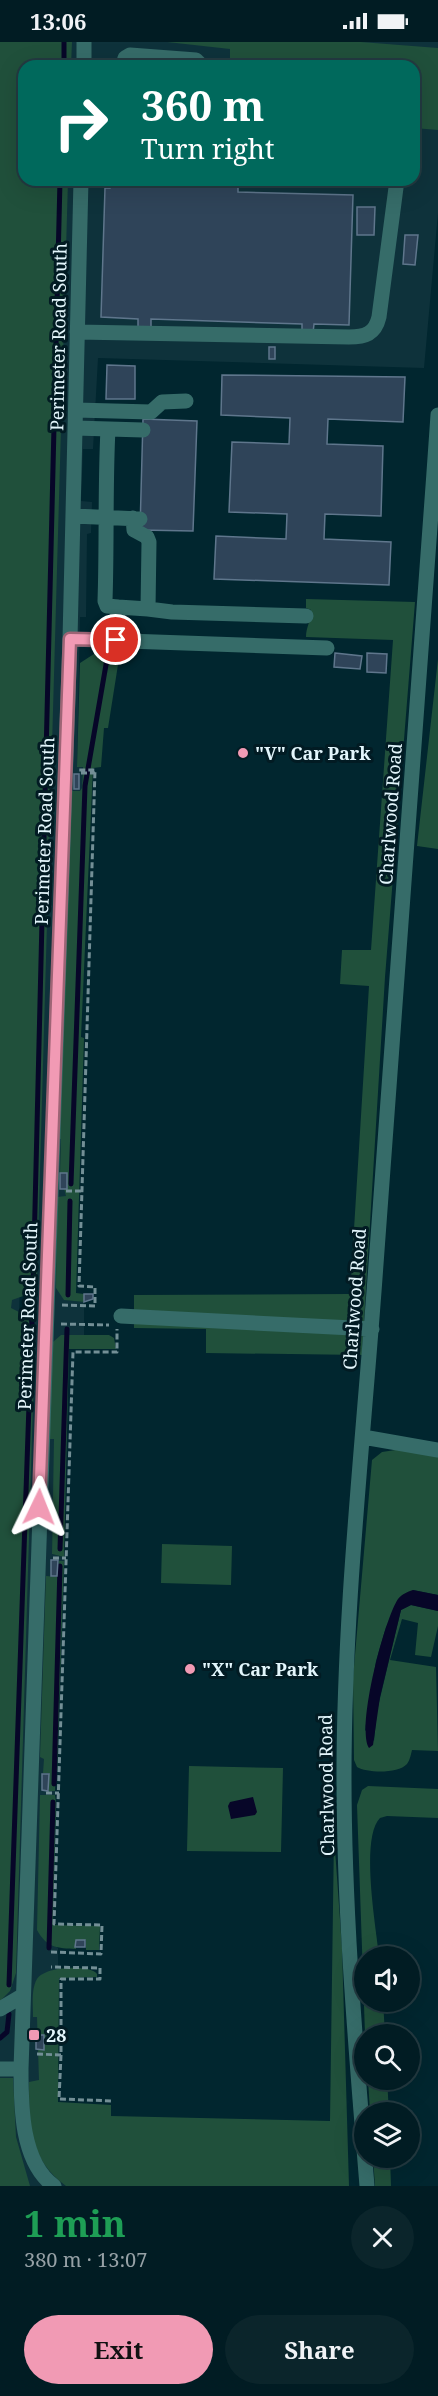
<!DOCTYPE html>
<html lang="en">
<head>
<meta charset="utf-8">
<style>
	:root { --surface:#011c23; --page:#0b252b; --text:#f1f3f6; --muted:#96a1a6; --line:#233a41; --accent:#f19ab4 }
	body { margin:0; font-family:"Noto Serif",serif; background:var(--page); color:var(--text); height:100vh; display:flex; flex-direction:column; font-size:22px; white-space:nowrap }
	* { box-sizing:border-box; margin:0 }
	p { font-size:20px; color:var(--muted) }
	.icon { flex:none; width:33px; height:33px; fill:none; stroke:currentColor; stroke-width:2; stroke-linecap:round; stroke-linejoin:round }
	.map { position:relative; height:2144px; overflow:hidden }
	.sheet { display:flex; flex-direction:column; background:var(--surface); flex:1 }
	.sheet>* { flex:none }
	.hud { position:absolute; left:18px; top:18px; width:402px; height:126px; border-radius:18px; box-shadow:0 6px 24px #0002,0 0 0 2px var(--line); background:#00695c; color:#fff; overflow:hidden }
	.buttons { position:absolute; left:354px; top:1904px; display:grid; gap:12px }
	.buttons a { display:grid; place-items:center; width:66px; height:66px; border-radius:50%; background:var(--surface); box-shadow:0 6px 24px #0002,0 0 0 2px var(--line); font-size:30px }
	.pin { position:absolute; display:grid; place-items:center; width:51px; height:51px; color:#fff; margin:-26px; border:3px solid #fff; border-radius:50%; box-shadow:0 2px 6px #0007 }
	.me { position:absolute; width:66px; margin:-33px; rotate:2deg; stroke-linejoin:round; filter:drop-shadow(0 0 4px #0008) }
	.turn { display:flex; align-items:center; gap:21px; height:126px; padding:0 24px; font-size:27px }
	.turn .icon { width:78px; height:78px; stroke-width:2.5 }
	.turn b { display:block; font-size:42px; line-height:51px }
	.round { display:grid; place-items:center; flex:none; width:63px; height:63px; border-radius:32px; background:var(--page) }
	.head { display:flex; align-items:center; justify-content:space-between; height:102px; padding:0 24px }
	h1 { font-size:36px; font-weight:700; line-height:45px; color:#1e9e55 }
	.action { display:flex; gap:12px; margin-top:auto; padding:12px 24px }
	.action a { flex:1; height:69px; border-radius:36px; background:var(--accent); color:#111; font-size:24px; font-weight:700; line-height:69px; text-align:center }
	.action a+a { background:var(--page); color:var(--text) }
	.status { display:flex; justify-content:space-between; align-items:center; height:42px; padding:0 30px; background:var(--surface); direction:ltr }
	.status svg { height:16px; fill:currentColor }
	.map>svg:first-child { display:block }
	.built { fill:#0e323b }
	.green { fill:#20503b }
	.water { fill:#070628 }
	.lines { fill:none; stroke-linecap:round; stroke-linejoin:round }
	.stream { stroke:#070628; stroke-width:5 }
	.building { fill:#2f4459; stroke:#5f768c; stroke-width:1.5 }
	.path { stroke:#738f96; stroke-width:3; stroke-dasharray:6 3; stroke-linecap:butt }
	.minor { stroke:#366c69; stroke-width:15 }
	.route-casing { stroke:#9d6475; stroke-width:15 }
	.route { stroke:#f19ab4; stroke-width:10 }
	.poi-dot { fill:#f19ab4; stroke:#021b23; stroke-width:2 }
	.labels { text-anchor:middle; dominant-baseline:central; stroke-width:6; stroke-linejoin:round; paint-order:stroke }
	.street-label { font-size:18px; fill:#e3f6fc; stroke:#021b23 }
	.poi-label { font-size:18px; font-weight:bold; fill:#e3f6fc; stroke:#021b23; text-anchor:start }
</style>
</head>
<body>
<div class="status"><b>13:06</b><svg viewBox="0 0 49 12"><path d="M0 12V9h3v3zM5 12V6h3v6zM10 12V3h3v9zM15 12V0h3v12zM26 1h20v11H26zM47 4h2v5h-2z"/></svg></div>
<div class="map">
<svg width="438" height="2144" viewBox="0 0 438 2144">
	<rect width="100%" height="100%" fill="#01262f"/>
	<path class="built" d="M0 0 24 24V138H51L0 1951 34 1301 66 138H414V24H65L67 0H438V171L424 326 98 316 93 407H83L81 459 92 460 91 491 87 492 86 575H80L77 724H83L66 1258 84 1260V1293H61L52 1512 64 1515V1519L55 1753H50L46 1897 58 1906V1927L45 2064 349 2144H0Z"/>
	<path class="green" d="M0 0H72L71 24H24V138H68L37 1235 26 1253 12 1258 11 1266 27 1274 35 1294 16 1931 10 1949 0 1959Z
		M167 0H361L438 6V88L414 86V24H230V7Z
		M306 557 415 560 385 935 362 1313 206 1311V1287L134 1286V1253L350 1252 369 944 340 942 342 908H371L393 598 306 595C306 585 311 579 311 568L306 566Z
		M97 610H120L108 686H104L101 725 93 726 81 995 84 996 76 1251 84 1252V1260L64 1258 56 1246 57 1155 66 1154 60 1131 61 1097H58L68 749H80L82 746 83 725H77L80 621Z
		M438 617V807L417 804Z
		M61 1293H109L114 1296 116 1307H69L64 1515 52 1512 54 1397H49L53 1300Z
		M402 1407 438 1413V1553L413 1548 386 1585 376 1619 365 1688 374 1699 377 1669 401 1568 411 1563 438 1569V1584L431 1615 415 1613 418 1581 402 1577 390 1618 436 1625 438 1709 412 1708C411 1712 410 1718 407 1722 398 1732 367 1731 357 1725L354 1718 353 1636 372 1418 382 1410Z
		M162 1502 232 1504 231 1543 161 1541Z
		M59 1519H64L57 1729 55 1730V1749H49V1731H43L44 1717 40 1715 46 1534 58 1535Z
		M189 1724 283 1726 281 1810 187 1809Z
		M368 1744 438 1747V1776L387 1774 380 1776C360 1796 376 1885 379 1914H364V1959H383L385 1992H365L357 1763 362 1748Z
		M40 1753H55L56 1760 53 1883 100 1884 99 1908H86V1898H76V1907C57 1906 47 1906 37 1888Z
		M334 1793 342 1906 349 2144H66C29 2117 29 2083 29 2040L39 2038 37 1975H33C33 1964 31 1947 37 1937 44 1924 91 1922 97 1932V1935L59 1936 58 2060 111 2063V2074L330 2079Z
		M0 2036H13L16 2095 30 2144H0Z
		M368 2037H387L389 2070H370Z
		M373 2115H390L391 2144H375Z"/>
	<path class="water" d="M413 1548 438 1553V1569L411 1563 401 1568 380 1655 373 1703 369 1706C356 1687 384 1578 398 1557 402 1552 407 1550 413 1548Z
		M253 1755 257 1770 255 1773 231 1777 228 1764 230 1760Z"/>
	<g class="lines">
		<path class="stream" d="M64 24V0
			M71 1142 85 744 107 617
			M33 1249 60 138
			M68 1253 70 1159
			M60 1507 67 1287
			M54 1742 60 1524
			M49 1906 53 1760
			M9 1943 32 1276
			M0 1996 7 1990 9 1972"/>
	</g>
	<path class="building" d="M110 138 238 142V150L353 153 349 283 314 282 313 291H302V282L151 277V287H138V277L101 275 105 146H110Z
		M357 165H375L374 193H357Z
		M405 193H418L415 223 403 222Z
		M269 305H275V317H269Z
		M107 323 135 324V357H106Z
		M222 333 405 335 403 380 328 377 327 402 383 404 381 474 325 472 324 497 391 500 389 543 214 537 216 494 286 497 287 472 229 470 232 400 289 402 290 376 221 373Z
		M143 377 197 379 193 489 140 488Z
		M335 611 362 614 360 627 334 625Z
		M367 611 387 612 386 631 367 630Z
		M74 732H79V747H74Z
		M60 1131H67V1147H60Z
		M84 1252H93V1257L84 1260Z
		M51 1518H58L57 1534H51Z
		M42 1732H49L48 1749 42 1748Z
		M76 1898H85V1905H75Z
		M36 1993H44V2008L36 2007Z"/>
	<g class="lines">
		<path class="path" d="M81 731H95
			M66 1149H82
			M62 1263 95 1264V1245L79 1244 95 728H79
			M61 1282 109 1283
			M53 1516H66
			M46 1751H59
			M51 1910 101 1912 102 1883 54 1882 73 1310H117V1287
			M37 2012 61 2013V1937H100V1926L51 1925
			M61 2013 59 2057 113 2059"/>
		<path class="minor" d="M84 24V0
			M123 24 125 16 130 13 196 18 202 24
			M77 290 349 295C365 295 375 292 379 275L397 138
			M76 368 151 370 162 360 186 359
			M75 386 143 388
			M108 387C105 445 107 501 105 559L107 564 118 565 116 598
			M74 474 140 477
			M118 565 148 567 149 500 147 495 134 488 133 476
			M148 567 172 570 306 574
			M70 597 327 606
			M121 1274 372 1287
			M363 1395 438 1408
			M0 1967 22 1954
			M0 2027H21L70 597 81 138
			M21 2027C21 2064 21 2120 54 2144
			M367 2144C356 2008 344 1871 344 1734 344 1568 363 1402 375 1236 397 949 418 661 438 373"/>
	</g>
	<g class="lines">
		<g class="route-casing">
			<path id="route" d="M39 1465 70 597 116 598"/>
		</g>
		<use href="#route" class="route"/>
	</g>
	<g class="poi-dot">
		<circle cx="243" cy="711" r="6"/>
		<circle cx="190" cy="1627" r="6"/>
		<rect x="28" y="1987" width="12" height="12" rx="3"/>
	</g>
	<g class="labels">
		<g class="street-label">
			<text transform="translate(58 295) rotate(-89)">Perimeter Road South</text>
			<text transform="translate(390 772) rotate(-86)">Charlwood Road</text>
			<text transform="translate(44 789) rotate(-88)">Perimeter Road South</text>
			<text transform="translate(354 1257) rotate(-86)">Charlwood Road</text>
			<text transform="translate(27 1274) rotate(-88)">Perimeter Road South</text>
			<text transform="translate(326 1743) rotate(-91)">Charlwood Road</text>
		</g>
		<g class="poi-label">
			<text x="255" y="711">"V" Car Park</text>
			<text x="202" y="1627">"X" Car Park</text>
			<text x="46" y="1993">28</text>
		</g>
	</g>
</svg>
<div class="buttons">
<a><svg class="icon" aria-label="sound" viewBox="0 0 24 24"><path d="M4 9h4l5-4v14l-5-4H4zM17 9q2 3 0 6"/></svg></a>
<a><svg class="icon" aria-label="search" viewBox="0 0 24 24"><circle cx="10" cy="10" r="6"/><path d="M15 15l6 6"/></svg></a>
<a><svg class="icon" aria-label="layers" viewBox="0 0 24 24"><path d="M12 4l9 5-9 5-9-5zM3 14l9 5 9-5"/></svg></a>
</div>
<div class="pin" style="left:116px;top:598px;background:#d93025"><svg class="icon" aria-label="arrive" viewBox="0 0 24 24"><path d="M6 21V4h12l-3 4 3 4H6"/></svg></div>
<svg class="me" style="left:39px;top:1465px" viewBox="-20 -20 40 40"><path d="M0-17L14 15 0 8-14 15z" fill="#f19ab4" stroke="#fff" stroke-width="4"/></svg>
<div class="hud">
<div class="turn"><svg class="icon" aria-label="right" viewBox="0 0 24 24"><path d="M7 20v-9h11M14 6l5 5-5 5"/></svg><div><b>360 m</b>Turn right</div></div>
</div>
</div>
<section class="sheet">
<div class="head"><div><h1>1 min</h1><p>380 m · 13:07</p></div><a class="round"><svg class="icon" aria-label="close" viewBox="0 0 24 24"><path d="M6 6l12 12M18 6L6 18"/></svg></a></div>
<div class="action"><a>Exit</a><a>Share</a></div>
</section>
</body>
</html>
